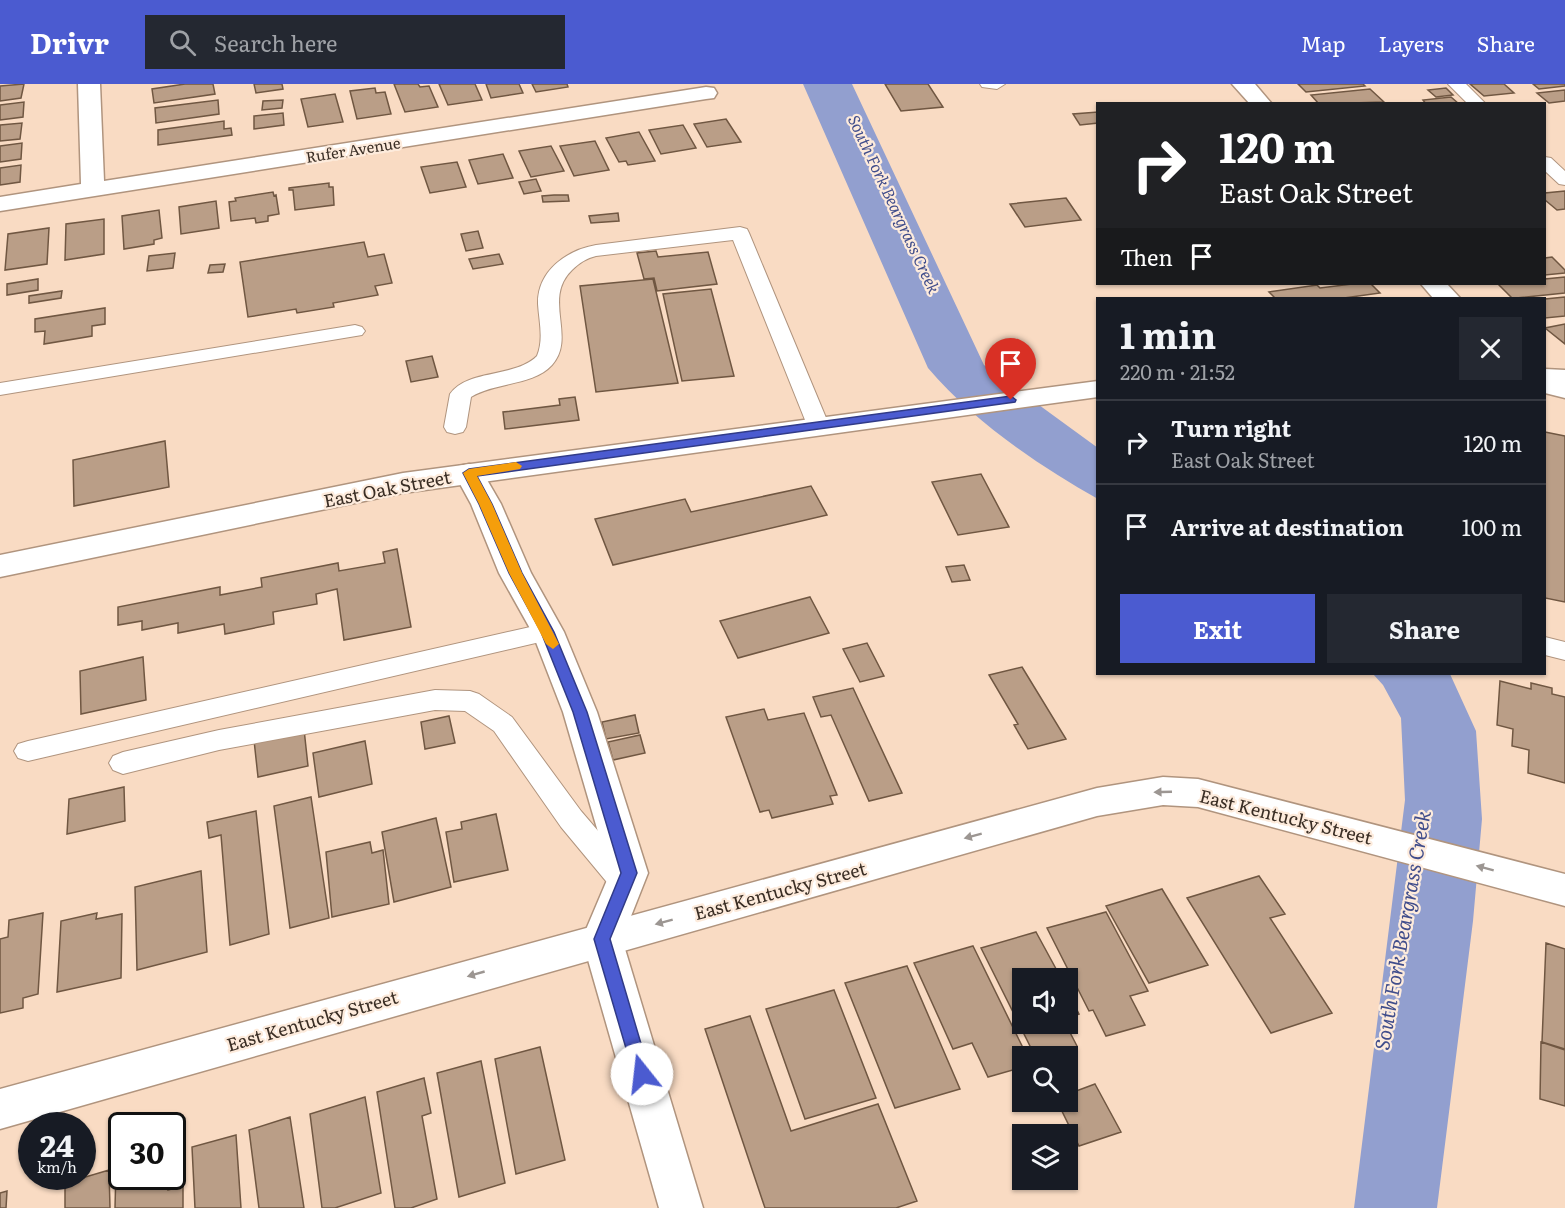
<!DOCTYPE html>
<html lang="en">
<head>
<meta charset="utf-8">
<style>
	:root { --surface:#171b24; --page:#242831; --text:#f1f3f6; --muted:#9ea1a6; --line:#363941; --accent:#4b5bd0 }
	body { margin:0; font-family:Literata,serif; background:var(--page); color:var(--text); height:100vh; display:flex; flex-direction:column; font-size:22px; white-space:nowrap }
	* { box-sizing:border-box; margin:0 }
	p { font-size:20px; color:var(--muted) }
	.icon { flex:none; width:33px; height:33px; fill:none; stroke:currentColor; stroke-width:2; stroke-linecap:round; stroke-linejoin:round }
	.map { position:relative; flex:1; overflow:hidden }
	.drawer { position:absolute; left:1096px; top:213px; width:450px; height:378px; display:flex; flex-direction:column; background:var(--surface); border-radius:0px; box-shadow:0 2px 4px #0004 }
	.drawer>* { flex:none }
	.hud { position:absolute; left:1096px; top:18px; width:450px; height:183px; border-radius:0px; box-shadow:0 2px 4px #0004; background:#202124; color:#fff; overflow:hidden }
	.buttons { position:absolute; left:1012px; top:884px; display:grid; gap:12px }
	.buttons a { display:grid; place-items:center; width:66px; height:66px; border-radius:0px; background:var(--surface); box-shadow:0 2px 4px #0004; font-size:30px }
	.speed { position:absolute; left:18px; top:1028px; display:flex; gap:12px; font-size:30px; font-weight:700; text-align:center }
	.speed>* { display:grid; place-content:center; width:78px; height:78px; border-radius:50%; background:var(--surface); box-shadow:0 2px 4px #0004; line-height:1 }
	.speed small { font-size:15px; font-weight:400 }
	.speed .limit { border:3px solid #111; border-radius:9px; background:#fff; color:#111 }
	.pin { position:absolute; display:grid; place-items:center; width:51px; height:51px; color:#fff; margin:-62px -26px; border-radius:50% 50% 50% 0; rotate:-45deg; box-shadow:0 0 6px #0007 }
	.pin .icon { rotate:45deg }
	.me { position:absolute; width:66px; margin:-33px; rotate:344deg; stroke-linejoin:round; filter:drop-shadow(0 0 4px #0008) }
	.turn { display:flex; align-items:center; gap:21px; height:126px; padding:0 24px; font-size:27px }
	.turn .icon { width:78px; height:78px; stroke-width:2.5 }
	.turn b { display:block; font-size:42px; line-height:51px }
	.then { display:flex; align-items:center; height:57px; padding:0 24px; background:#0003; gap:12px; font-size:22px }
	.round { display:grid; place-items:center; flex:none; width:63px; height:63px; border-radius:0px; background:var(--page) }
	.overview { display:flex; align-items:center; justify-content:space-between; height:102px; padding:0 24px }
	h1 { font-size:36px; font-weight:700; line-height:45px }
	.cta { display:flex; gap:12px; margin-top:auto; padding:12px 24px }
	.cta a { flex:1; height:69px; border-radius:0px; background:var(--accent); color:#fff; font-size:24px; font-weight:700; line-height:69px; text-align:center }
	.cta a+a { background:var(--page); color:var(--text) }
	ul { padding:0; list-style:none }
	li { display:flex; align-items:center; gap:18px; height:84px; padding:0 24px; border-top:2px solid var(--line) }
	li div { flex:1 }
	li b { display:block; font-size:22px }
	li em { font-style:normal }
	header { display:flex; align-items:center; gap:36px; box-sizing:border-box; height:84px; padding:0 30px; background:var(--accent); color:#fff }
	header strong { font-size:28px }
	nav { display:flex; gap:33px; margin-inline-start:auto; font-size:21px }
	.search { width:420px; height:54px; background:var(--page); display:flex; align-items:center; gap:15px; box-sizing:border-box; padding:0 21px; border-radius:0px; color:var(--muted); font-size:22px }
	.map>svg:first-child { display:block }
	.water { fill:#929fcf }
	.building { fill:#ba9e87; stroke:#705742; stroke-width:1.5 }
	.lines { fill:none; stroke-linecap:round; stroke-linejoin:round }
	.lane-casing { stroke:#b0947e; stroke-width:2 }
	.street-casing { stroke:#b0947e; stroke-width:3 }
	.secondary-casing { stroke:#b0947e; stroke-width:3 }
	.lane { fill:#fff; fill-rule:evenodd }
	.street { fill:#fff; fill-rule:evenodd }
	.secondary { fill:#fff; fill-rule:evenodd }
	.oneway { fill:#9c9692 }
	.route { fill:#4b5bd0; stroke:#313b87; stroke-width:1.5 }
	.slow { fill:#f59e0b }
	.labels { text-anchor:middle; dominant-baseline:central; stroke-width:4.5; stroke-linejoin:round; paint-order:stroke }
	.far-street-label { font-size:15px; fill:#3a2e25; stroke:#fdebdc }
	.far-water-label { font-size:16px; font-style:italic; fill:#404d8b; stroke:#fdebdc }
	.street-label { font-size:18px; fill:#3a2e25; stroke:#fdebdc }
	.water-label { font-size:20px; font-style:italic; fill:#404d8b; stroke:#fdebdc }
</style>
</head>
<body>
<header>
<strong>Drivr</strong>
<div class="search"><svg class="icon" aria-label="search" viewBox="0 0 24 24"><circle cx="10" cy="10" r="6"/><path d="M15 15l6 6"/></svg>Search here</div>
<nav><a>Map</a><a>Layers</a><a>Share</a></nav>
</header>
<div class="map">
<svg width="1565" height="1124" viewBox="0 0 1565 1124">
	<rect width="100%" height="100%" fill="#f9dbc3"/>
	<path class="water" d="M803 0H852L984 281 1098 364V415C1038 381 973 337 928 284Z
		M1373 590H1450L1476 647 1482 735 1473 837 1437 1124H1354L1405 716 1401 634 1383 601Z"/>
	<path class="building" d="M24 0 21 14 0 17V2Z
		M185 0H213L215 10 154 19 152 5Z
		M254 0H282L283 5 256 9Z
		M394 0H418L420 3 429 2 438 23 405 28Z
		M439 0H475L482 16 448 21Z
		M486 0H519L523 9 491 14Z
		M532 0H567L568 3 536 8Z
		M885 0H928L943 23 901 27Z
		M1298 0H1363L1365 2 1306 8Z
		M1470 0H1504L1514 9 1484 12Z
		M1533 0H1565V2L1539 5Z
		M375 4 376 9 385 8 391 30 357 35 350 7Z
		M1446 4 1453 11 1436 13 1428 6Z
		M1370 5 1384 18 1319 20 1311 11Z
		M1565 6V17L1549 19 1537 9Z
		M335 10 343 38 308 43 301 15Z
		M1451 13 1459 20H1426L1423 16Z
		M218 16 219 30 156 39 155 24Z
		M283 16 282 24 262 26 263 17Z
		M24 18 23 33 0 36V21Z
		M1098 28V39L1080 41 1073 30Z
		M283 29 284 41 254 45V32Z
		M726 35 741 58 707 63 694 40Z
		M224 37V45L231 44 232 51 158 61V46Z
		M22 39 20 55 0 57V41Z
		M683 41 696 64 661 70 649 46Z
		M639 48 655 77 628 81 626 77 619 78 606 54Z
		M595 57 609 86 574 92 560 62Z
		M22 59 21 75 0 78V62Z
		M551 62 564 87 531 93 519 67Z
		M503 70 513 94 478 100 469 76Z
		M457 78 466 103 430 109 421 83Z
		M21 81 20 98 0 101V84Z
		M536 95 541 107 524 110 519 98Z
		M329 99V103H333L334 121 295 126 293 106H289V104Z
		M1565 107V125L1557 126 1545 116V109Z
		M273 108 274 112 276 111 279 130 268 132V137L256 139 255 134 231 137 229 118 236 117 235 114Z
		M554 111H568L569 117 543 118 542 112Z
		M1066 114 1081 136 1025 143 1010 120Z
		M216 117 219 144 181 150 179 123Z
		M159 126 162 154 154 156V160L124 165 122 132Z
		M618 129 619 137 591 139 589 132Z
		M104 135V170L65 176 66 140Z
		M49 144 47 180 5 186 8 150Z
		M478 147 483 164 466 167 461 150Z
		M364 158 368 173 384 170 392 199 375 202 378 211 333 219 334 223 297 229 296 225 248 233 240 178Z
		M656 167 658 173 708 168 717 200 657 207 654 194 644 195 637 169Z
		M175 169 173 184 147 187 149 172Z
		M499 170 503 180 473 185 469 175Z
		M1552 173 1565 186V189L1545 191V174Z
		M225 180 223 188 208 189 210 181Z
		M1565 193V209L1516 214H1512L1498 200H1545V195Z
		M38 195V206L7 211V200Z
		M653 195 678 299 596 308 580 202Z
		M1352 200H1371L1380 209 1344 214H1275L1269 208 1317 201 1320 204Z
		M711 205 734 292 682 297 663 210Z
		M62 207 61 214 29 219V212Z
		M1565 213V232L1545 234V215Z
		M105 224V240L92 242V252L44 260 45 247 35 248V235Z
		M1565 240V260L1545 244Z
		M432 272 438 293 411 298 406 277Z
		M575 313 579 336 505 345 503 328 560 321 559 315Z
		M1545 348 1565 352V518L1545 514Z
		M165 357 169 403 74 422 73 376Z
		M981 390 1009 443 958 451 932 398Z
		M811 402 827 431 613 481 595 435 685 415 691 428Z
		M397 465 411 543 344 556 337 505 316 510 317 520 273 528 274 540 225 550 224 540 178 549V539L142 546V537L118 541V523L220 503V511L262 503 261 494 338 479 339 487 385 479 383 468Z
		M964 481 970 496 952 498 946 483Z
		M810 513 829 549 738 574 720 537Z
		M867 559 884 592 860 598 843 565Z
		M143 573 146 616 81 630 80 587Z
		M1022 583 1066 655 1028 665 1014 641 1018 640 989 591Z
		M1500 597 1531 605V599L1552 604V610L1565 613V699L1528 689 1529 666 1512 662 1513 645 1497 641Z
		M853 604 902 709 869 717 831 631 821 633 813 613Z
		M764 625 768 636 804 629 837 711 830 712 833 720 772 734 769 726 760 728 726 633Z
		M635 631 639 649 606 655 602 638Z
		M449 632 455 659 425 665 421 638Z
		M304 645 308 682 258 693 254 656Z
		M640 651 645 669 613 676 608 658Z
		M365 657 372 700 319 713 313 669Z
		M124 703 125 737 67 750 69 715Z
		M311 713 329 834 290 844 274 722Z
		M256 727 269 850 230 861 221 751 209 754 207 738Z
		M496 730 508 786 454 798 446 748 462 745 461 738Z
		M436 734 451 803 394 818 382 748Z
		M370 758 372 769 383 766 389 820 332 833 326 768Z
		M201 787 207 868 137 886 135 803Z
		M1259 792 1285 830 1270 834 1332 929 1271 949 1187 814Z
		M1162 805 1208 881 1149 899 1106 822Z
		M1106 828 1148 907 1130 912 1145 941 1106 952 1093 926 1089 927 1047 844Z
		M43 829 38 910 23 914V924L0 929V855L8 853 9 836Z
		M97 829 96 835 122 830 121 894 57 908 61 837Z
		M1036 848 1061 894H1023V939H1065L1077 962 1047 972H1035L981 864Z
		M1546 859 1565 865V965L1542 958Z
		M973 862 1027 972H1023V983L988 993 972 959 953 965 914 879Z
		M907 882 960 1005 895 1024 845 899Z
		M834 906 876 1014 805 1035 766 925Z
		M1068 908 1079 930 1068 934Z
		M750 932 791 1047 878 1020 917 1117 896 1124H765L705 945Z
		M1541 958 1565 966V1022L1540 1015Z
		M540 963 565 1076 516 1090 495 975Z
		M481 977 505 1099 459 1113 437 989Z
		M424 994 431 1029 422 1032 437 1115 411 1124H395L377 1008Z
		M1095 1000 1121 1048 1079 1062 1057 1017H1068V1010Z
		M365 1013 381 1109 335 1124H322L310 1030Z
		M290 1033 304 1124H259L249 1046Z
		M236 1051 241 1124H195L192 1063Z
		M122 1082V1092H168V1106L183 1102V1124H115L116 1084Z
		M109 1086 110 1124H65V1099Z
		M7 1107 6 1124H0V1109Z"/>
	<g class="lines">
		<g class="lane-casing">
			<path id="lane" d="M980 0H1005L997 5 982 3Z
				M1448 0H1466L1486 20H1468Z
				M1545 73 1551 74 1565 87V101L1559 100 1545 87Z
				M740 143 747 145 749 149 829 341 826 346 818 348 810 346 807 341 733 156 596 172C587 174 579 179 572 186 542 215 577 253 552 281 533 302 495 298 471 313L466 343 463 348 455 350 447 348 444 343 450 310C467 285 515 294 537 272 544 255 539 237 538 220 537 187 567 166 596 161Z
				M355 241 362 243 365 247 362 251 0 311V299Z
				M548 539 557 542 561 548 557 554 28 677 18 674 14 667 18 660 28 657Z
				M1545 553 1565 558V576L1545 571Z
				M435 606 470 607 479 610 512 633 581 727 635 790 640 799 635 808 625 811 615 808 561 743 494 647 465 627 435 626 219 666 123 690 113 686 109 679 113 672 123 668 219 646Z"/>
		</g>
		<g class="street-casing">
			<path id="street" d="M78 0H100L104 97 706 3 714 4 717 9 714 14 706 15 0 127V113L81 100Z
				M1232 0H1255L1272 20H1250Z
				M1421 200H1447L1460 214H1433Z
				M1545 293 1565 298V314L1545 309Z
				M469 380 479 382 501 420 531 489 564 548 597 628 648 789 622 855 703 1124H659L582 855 610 789 563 628 532 548 499 489 471 420 454 389 459 382Z"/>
		</g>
		<g class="secondary-casing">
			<path id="secondary" d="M1545 285 1565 286V302L1545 301Z
				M1098 297V313L403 409 0 493V471L403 389Z
				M1163 693 1198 695 1565 790V822L1198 723 1163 721 1097 732 0 1045V1005L1097 704Z"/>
		</g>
		<use href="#lane" class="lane"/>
		<use href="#street" class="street"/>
		<use href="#secondary" class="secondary"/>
	</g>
	<defs><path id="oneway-solid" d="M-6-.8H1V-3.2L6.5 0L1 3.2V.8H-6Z" transform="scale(1.5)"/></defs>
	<g class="oneway">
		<use href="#oneway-solid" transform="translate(1163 708) rotate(178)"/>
		<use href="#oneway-solid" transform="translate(973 752) rotate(165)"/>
		<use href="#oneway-solid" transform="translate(1485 784) rotate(-165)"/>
		<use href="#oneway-solid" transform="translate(664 838) rotate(165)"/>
		<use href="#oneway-solid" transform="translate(476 890) rotate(164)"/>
	</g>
	<path class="route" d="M1011 312 1016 316 1015 318 477 392 492 420 522 489 554 548 587 628 637 789 610 855 650 990 648 995 642 998 635 995 594 855 621 789 573 628 541 548 509 489 479 420 463 389 469 385Z"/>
	<path class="slow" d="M516 378 522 382 520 385 477 392 492 420 522 489 559 560 553 565 546 560 509 489 479 420 463 389 469 385Z"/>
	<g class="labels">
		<g class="far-street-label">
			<text transform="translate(353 65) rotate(-9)">Rufer Avenue</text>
		</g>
		<g class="far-water-label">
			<text transform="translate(895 120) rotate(65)">South Fork Beargrass Creek</text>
		</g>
		<g class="street-label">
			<text transform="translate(387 404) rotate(-11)">East Oak Street</text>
			<text transform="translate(1286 732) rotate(14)">East Kentucky Street</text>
			<text transform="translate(780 806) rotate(-15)">East Kentucky Street</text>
			<text transform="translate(312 936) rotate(-16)">East Kentucky Street</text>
		</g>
		<g class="water-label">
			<text transform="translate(1401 846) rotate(-80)">South Fork Beargrass Creek</text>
		</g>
	</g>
</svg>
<div class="buttons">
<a><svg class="icon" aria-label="sound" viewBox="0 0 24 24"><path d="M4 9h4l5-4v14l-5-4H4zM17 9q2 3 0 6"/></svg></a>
<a><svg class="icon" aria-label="search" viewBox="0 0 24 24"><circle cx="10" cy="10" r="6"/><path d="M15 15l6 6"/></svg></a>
<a><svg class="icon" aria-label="layers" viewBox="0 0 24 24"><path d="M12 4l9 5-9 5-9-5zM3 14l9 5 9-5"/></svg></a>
</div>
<div class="speed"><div>24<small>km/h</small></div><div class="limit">30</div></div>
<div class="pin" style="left:1011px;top:316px;background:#d93025"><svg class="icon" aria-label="arrive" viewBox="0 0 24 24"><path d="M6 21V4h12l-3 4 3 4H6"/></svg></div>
<svg class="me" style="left:642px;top:990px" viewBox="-20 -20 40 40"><circle r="19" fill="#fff"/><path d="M0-13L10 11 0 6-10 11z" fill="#4b5bd0"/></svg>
<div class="hud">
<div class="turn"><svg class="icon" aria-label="right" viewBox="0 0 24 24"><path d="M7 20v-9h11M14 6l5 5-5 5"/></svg><div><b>120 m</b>East Oak Street</div></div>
<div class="then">Then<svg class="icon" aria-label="arrive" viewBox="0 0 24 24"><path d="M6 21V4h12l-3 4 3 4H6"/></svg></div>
</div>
<section class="drawer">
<div class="overview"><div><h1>1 min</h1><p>220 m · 21:52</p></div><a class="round"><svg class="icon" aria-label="close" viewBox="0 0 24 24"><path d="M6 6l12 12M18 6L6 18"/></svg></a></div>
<ul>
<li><svg class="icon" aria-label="right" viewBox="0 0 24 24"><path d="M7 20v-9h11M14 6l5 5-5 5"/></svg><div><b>Turn right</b><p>East Oak Street</p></div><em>120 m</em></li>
<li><svg class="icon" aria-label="arrive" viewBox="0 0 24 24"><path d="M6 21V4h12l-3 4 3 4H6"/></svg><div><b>Arrive at destination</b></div><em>100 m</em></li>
</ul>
<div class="cta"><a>Exit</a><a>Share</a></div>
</section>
</div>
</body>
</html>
